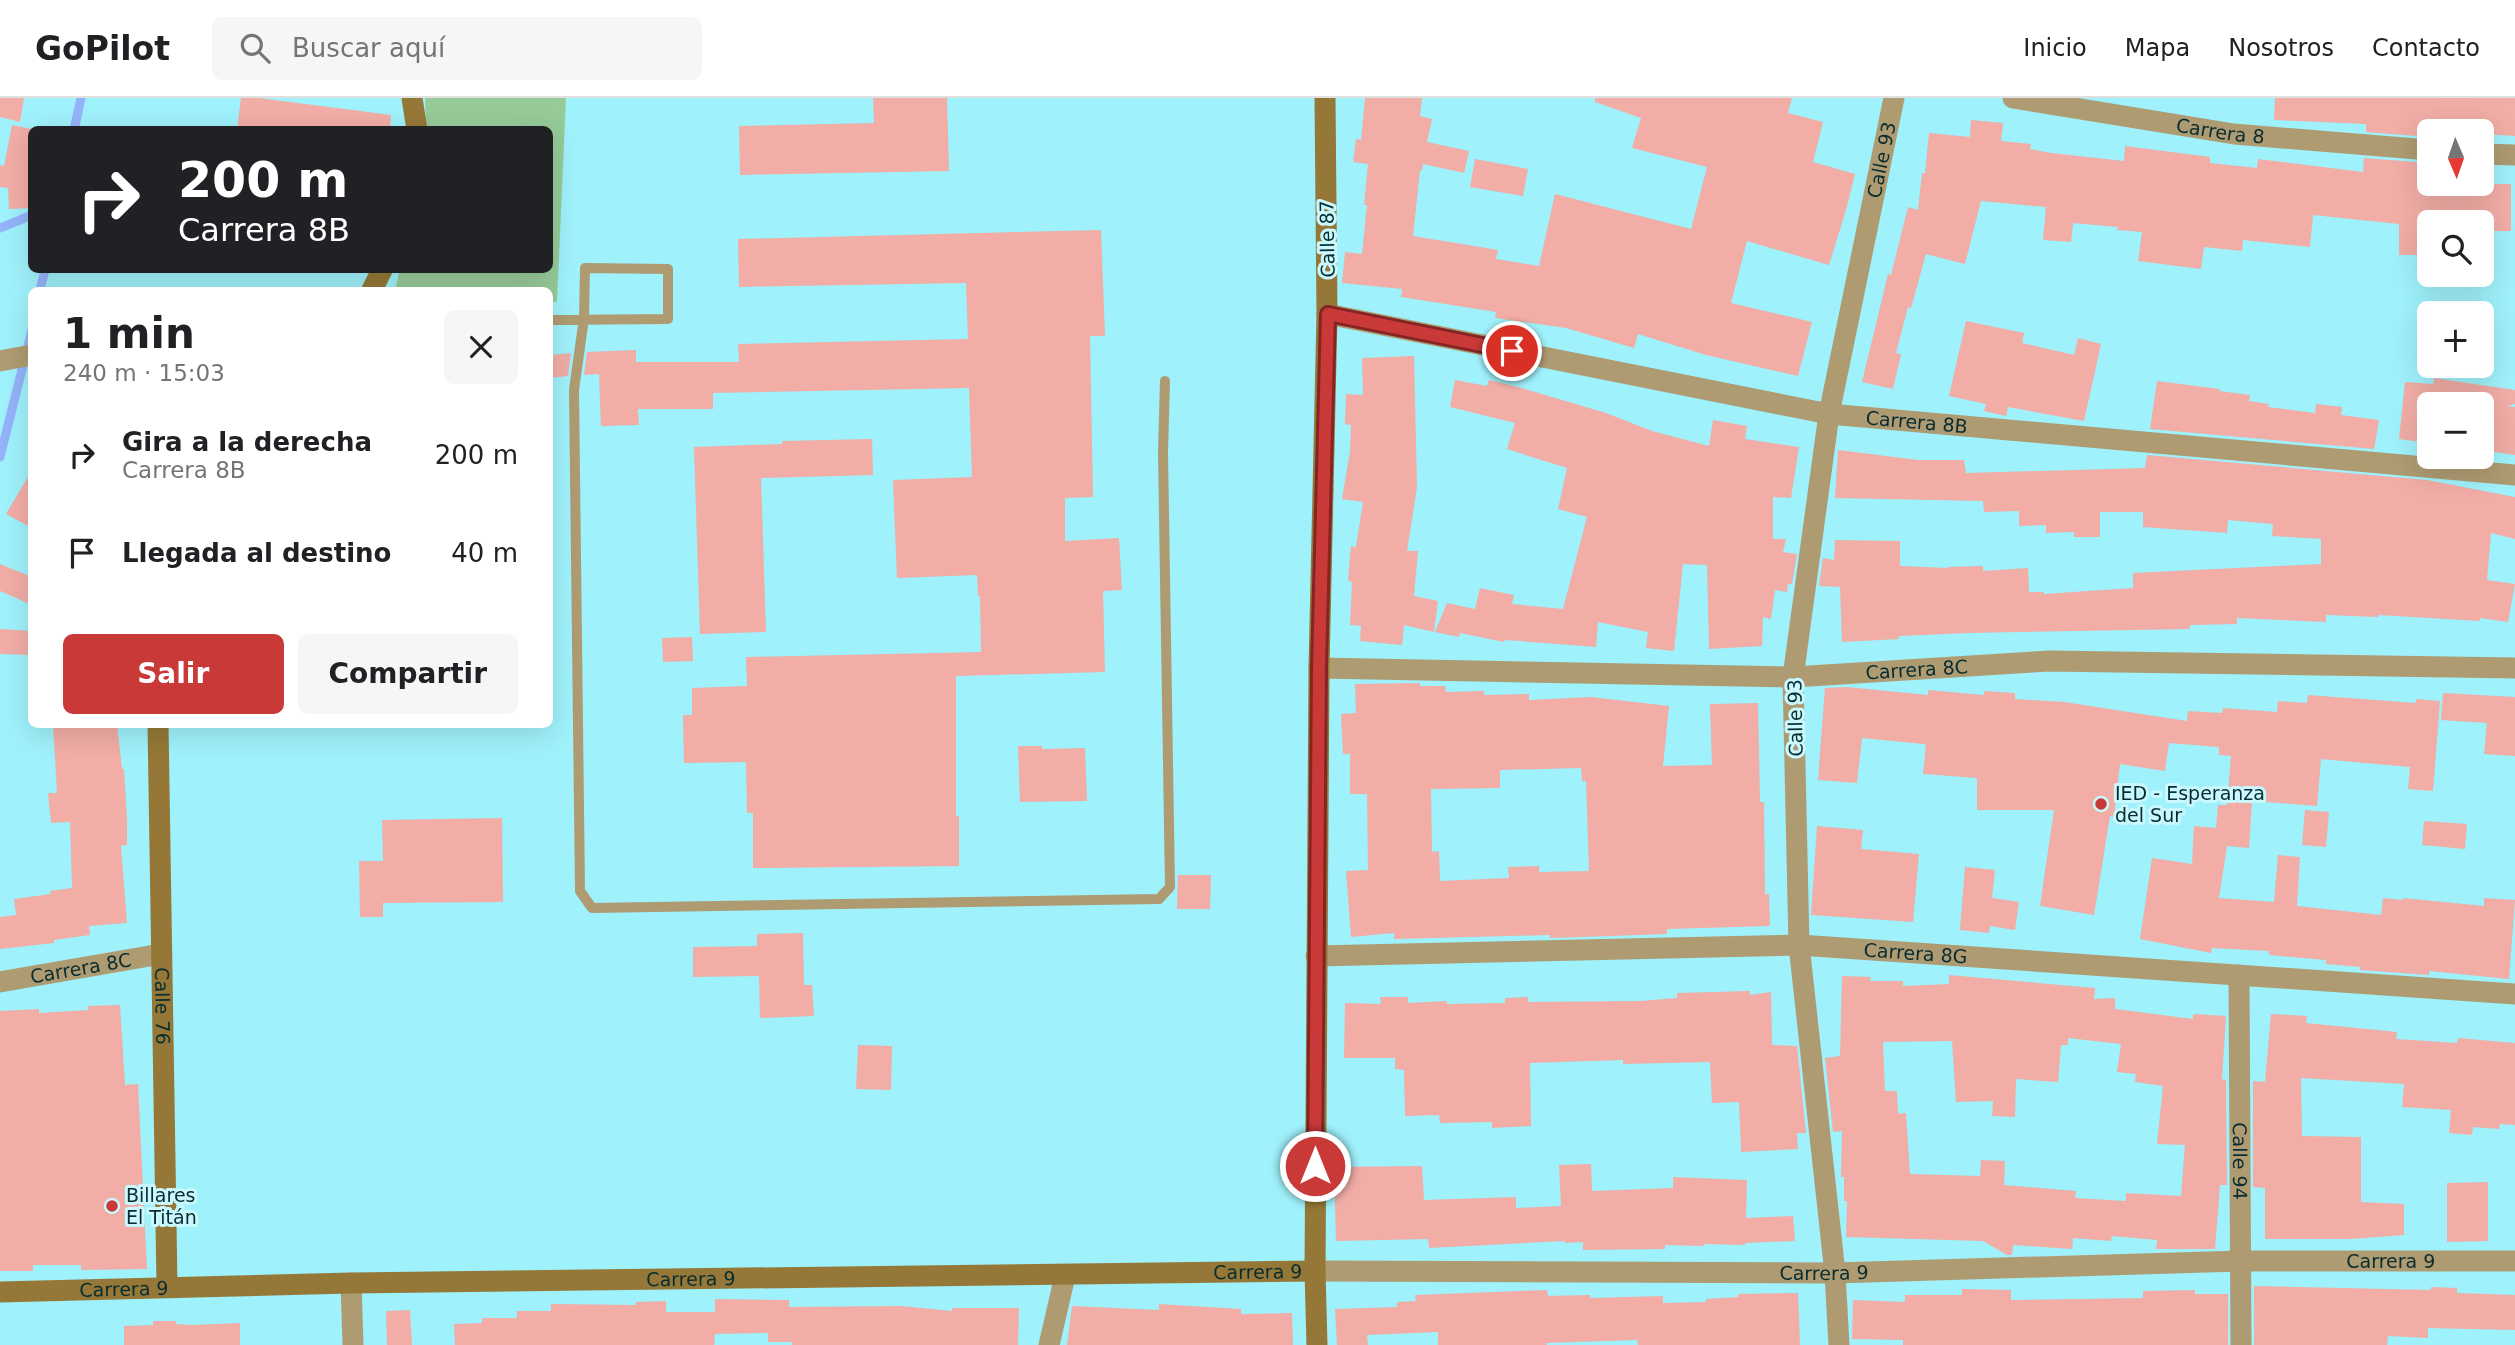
<!DOCTYPE html>
<html lang="es">
<head>
<meta charset="utf-8">
<style>
	:root { --surface:#fff; --page:#f6f6f6; --text:#202124; --muted:#757577; --line:#e0e0e0; --accent:#c83938 }
	body { margin:0; font-family:"DejaVu Sans",sans-serif; background:var(--page); color:var(--text); height:100vh; display:flex; flex-direction:column; font-size:26px; white-space:nowrap }
	* { box-sizing:border-box; margin:0 }
	p { font-size:23px; color:var(--muted) }
	.icon { flex:none; width:38px; height:38px; fill:none; stroke:currentColor; stroke-width:2; stroke-linecap:round; stroke-linejoin:round }
	.map { position:relative; flex:1; overflow:hidden }
	.drawer { position:absolute; left:28px; top:189px; width:525px; height:441px; display:flex; flex-direction:column; background:var(--surface); border-radius:10px; box-shadow:0 7px 28px #0002 }
	.drawer>* { flex:none }
	.guide { position:absolute; left:28px; top:28px; width:525px; height:147px; border-radius:10px; box-shadow:0 7px 28px #0002; background:#202124; color:#fff; overflow:hidden }
	.needle { width:46px; rotate:178deg }
	.fabs { position:absolute; left:2417px; top:21px; display:grid; gap:14px }
	.fabs a { display:grid; place-items:center; width:77px; height:77px; border-radius:10px; background:var(--surface); box-shadow:0 7px 28px #0002; font-size:35px }
	.pin { position:absolute; display:grid; place-items:center; width:60px; height:60px; color:#fff; margin:-30px; border:4px solid #fff; border-radius:50%; box-shadow:0 2px 7px #0007 }
	.me { position:absolute; width:77px; margin:-38px; rotate:0deg; stroke-linejoin:round; filter:drop-shadow(0 0 5px #0008) }
	.turn { display:flex; align-items:center; gap:24px; height:147px; padding:0 35px; font-size:32px }
	.turn .icon { width:91px; height:91px; stroke-width:2.5 }
	.turn b { display:block; font-size:49px; line-height:60px }
	.round { display:grid; place-items:center; flex:none; width:74px; height:74px; border-radius:10px; background:var(--page) }
	.head { display:flex; align-items:center; justify-content:space-between; height:119px; padding:0 35px }
	h1 { font-size:42px; font-weight:700; line-height:52px }
	.cta { display:flex; gap:14px; margin-top:auto; padding:14px 35px }
	.cta a { flex:1; height:80px; border-radius:10px; background:var(--accent); color:#fff; font-size:28px; font-weight:700; line-height:80px; text-align:center }
	.cta a+a { background:var(--page); color:var(--text) }
	ul { padding:0; list-style:none }
	li { display:flex; align-items:center; gap:21px; height:98px; padding:0 35px }
	li div { flex:1 }
	li b { display:block; font-size:26px }
	li em { font-style:normal }
	header { display:flex; align-items:center; gap:42px; box-sizing:border-box; height:98px; padding:0 35px; background:var(--surface); border-bottom:2px solid var(--line) }
	header strong { font-size:33px }
	nav { display:flex; gap:38px; margin-inline-start:auto; font-size:24px }
	.search { width:490px; height:63px; background:var(--page); display:flex; align-items:center; gap:18px; box-sizing:border-box; padding:0 24px; border-radius:10px; color:var(--muted); font-size:26px }
	.map>svg:first-child { display:block }
	.green { fill:#96ca98 }
	.lines { fill:none; stroke-linecap:round; stroke-linejoin:round }
	.stream { stroke:#94b3f9; stroke-width:9 }
	.building { fill:#f1ada6; fill-rule:evenodd }
	.lane { stroke:#ae9b72; stroke-width:10 }
	.street { stroke:#ae9b72; stroke-width:21 }
	.secondary { stroke:#957837; stroke-width:21 }
	.route-casing { stroke:#822524; stroke-width:18 }
	.route { stroke:#c83938; stroke-width:12 }
	.poi-dot { fill:#c83938; stroke:#c9f8fe; stroke-width:2.5 }
	.labels { text-anchor:middle; dominant-baseline:central; stroke-width:6; stroke-linejoin:round; paint-order:stroke }
	.street-label { font-size:19px; fill:#082c30; stroke:#c9f8fe }
	.poi-label { font-size:19px; fill:#082c30; stroke:#c9f8fe; text-anchor:start }
</style>
</head>
<body>
<header>
<strong>GoPilot</strong>
<div class="search"><svg class="icon" aria-label="search" viewBox="0 0 24 24"><circle cx="10" cy="10" r="6"/><path d="M15 15l6 6"/></svg>Buscar aquí</div>
<nav><a>Inicio</a><a>Mapa</a><a>Nosotros</a><a>Contacto</a></nav>
</header>
<div class="map">
<svg width="2515" height="1247" viewBox="0 0 2515 1247">
	<rect width="100%" height="100%" fill="#9ff1fb"/>
	<path class="green" d="M425 0H566L557 204H550V192H395L400 172H550V32L426 31Z"/>
	<g class="lines">
		<path class="stream" d="M74 32 81 0
			M0 130 32 117
			M40 192 45 172
			M0 359 32 232"/>
	</g>
	<path class="building" d="M0 0H24L20 24 0 19Z
		M241 0H259L391 17 390 32H237Z
		M873 0H947L949 73 740 77 739 28 874 25Z
		M1365 0H1422L1420 18 1432 21 1427 44 1469 53 1464 75 1423 66 1422 73 1420 72 1413 138 1498 152 1496 161 1539 168 1555 96 1691 131 1707 69 1632 50 1641 20 1595 4V0H1792L1788 15 1823 24 1813 64 1855 76 1846 112 1829 167 1747 143 1731 205 1812 224 1798 278 1706 257 1638 236 1634 250 1566 230 1495 220 1496 214 1401 199 1402 191 1342 185 1345 154 1362 156 1367 107H1364L1368 66 1353 64 1356 41 1361 42Z
		M2275 0H2515V38L2482 36V33H2429V39L2366 34V26L2274 22Z
		M1971 22 2003 25 2001 43 2031 46 2030 51 2051 55 2124 63 2125 48 2210 59V65L2257 70 2258 61 2363 74 2364 60 2429 65V86H2511V133H2482V124H2429V157H2399V126L2313 117 2310 149 2243 142 2242 153 2204 149 2201 171 2138 163 2142 134 2117 132 2118 129 2073 125 2071 144 2043 142 2046 109 1981 103 1965 166 1926 156 1911 210 1908 209 1896 255 1901 256 1893 291 1862 284 1888 176 1891 177 1908 109 1918 112 1922 75H1925L1929 35 1970 39Z
		M12 27 32 31V110L9 111 8 90 0 89V67L4 68Z
		M1475 61 1528 71 1523 98 1470 89Z
		M1101 132 1105 238H1090L1093 399 1065 400V443L1119 440 1122 492 1103 493 1105 574 956 578V718H959V768L753 770V715H747L746 664 684 665 683 617H692V590L747 588 746 559 981 554 980 498H978L977 477 897 480 893 382 972 379 969 290 713 295V311H638L639 327 601 328 599 276 584 277 587 254 636 252V264H739L738 246 968 241 966 185 739 189 738 141Z
		M1966 223 2024 235 2022 245 2074 257 2078 240 2101 246 2084 323 2008 309 2006 318 1984 313 1986 306 1949 298Z
		M571 255 568 278 550 280V257Z
		M1414 258 1417 389 1407 453H1418L1414 498 1438 503 1434 534 1404 527 1402 547 1360 543 1361 528 1350 527 1352 484 1348 483 1351 448 1356 449 1363 404 1342 401 1350 353 1351 327 1345 326 1346 296 1363 297 1362 260Z
		M2434 280 2515 292V306L2507 308 2515 309V357L2482 352V306H2429V345L2399 341 2405 284 2433 286Z
		M1455 282 1487 288 1489 282 1518 289 1606 315 1652 333 1709 348 1713 322 1747 328 1745 341 1799 349 1791 400 1773 399V441H1786L1783 454 1797 456 1792 486H1788L1787 494 1775 492 1771 521 1763 519 1762 548 1709 551 1707 467 1683 466 1674 553 1646 550 1648 534 1598 524 1596 549 1505 542 1504 544 1460 535 1459 539 1435 534 1447 505 1475 511 1480 490 1514 497 1512 506 1563 511 1587 419 1558 411 1567 370 1507 351 1515 325 1450 309Z
		M2157 283 2220 291 2219 293 2250 297 2249 303 2269 306 2268 309 2315 315 2316 306 2342 309 2341 317 2379 322 2374 351 2150 331Z
		M872 341 873 377 761 380 766 534 700 536 694 349 782 346V343Z
		M1838 352 1918 362H1964L1966 375 2145 370 2147 357 2427 382 2515 399V441L2491 435 2487 482 2515 486 2508 524 2480 520V523L2378 517V519L2326 517V524L2237 520V526L2190 527V531L1969 535 1899 538V541L1842 544 1840 489 1819 488 1823 460 1834 462 1835 442 1900 443V468L1948 470V469L1983 468V473L2028 470 2029 494H2044V496L2133 490V475L2321 466V441L2272 438 2273 426 2228 422 2227 435 2143 429V414H2100V439H2074V434L2046 435V427L2019 428V413L1984 414 1983 403 1835 400Z
		M32 372V430L6 416Z
		M0 466 32 479V507L0 493Z
		M0 531 32 533V557L0 556Z
		M692 539 693 563 663 564 662 540Z
		M1420 585V588H1445L1446 594 1484 593V597L1529 596V602L1591 599 1669 608 1663 668 1712 667 1710 606 1758 605 1760 704H1764L1765 796H1769L1770 828 1667 831V836L1581 839 1550 840V837L1394 841V835L1351 839 1346 773 1368 772 1367 696H1350V656H1343L1341 616 1356 615 1355 586ZM1581 670 1582 683H1586L1589 773 1539 774V768L1508 769 1509 780 1440 783 1439 753 1432 754 1431 691 1500 690V672Z
		M1846 589 1928 597V592L1984 597V593L2015 595V601L2064 604 2187 623 2188 613 2222 615 2223 610 2277 614 2278 603 2307 605 2308 597 2416 605V601L2440 603 2433 693 2408 691 2410 669 2321 661 2317 708 2252 703 2249 750 2227 748 2219 800 2274 804 2278 757 2300 759 2297 808 2381 817 2383 800 2403 802V800L2484 808V800L2515 802 2509 881 2429 873V877L2360 872V869L2326 866V862L2269 857V853L2212 850 2211 855 2140 841 2152 760 2192 766 2194 728 2216 730 2218 707H2227L2231 658 2219 657V649L2169 645 2165 673 2120 666 2114 719 2110 718 2094 817 2040 808 2054 712H1977V680L1923 676 1926 647 1923 646 1862 640 1857 685 1818 682 1825 590Z
		M2443 595 2515 599V658L2484 656 2487 625 2441 622Z
		M53 626H117L122 671H124L127 721V747L121 748 127 825 89 828 90 837 54 842V845L0 851V819L16 817 14 801 51 796 50 793 72 790 70 724 51 725 48 695H57Z
		M1018 648H1042V651L1085 650 1087 703 1020 704Z
		M2305 712 2329 714 2326 749 2302 747Z
		M502 720 503 804 383 805V819H360L359 763H383L382 722Z
		M2424 723 2467 726 2465 751 2422 747Z
		M1817 728 1863 732 1861 751 1919 756 1913 824 1811 817Z
		M1965 769 1995 772 1992 800 2019 804 2015 832 1990 828 1989 835 1960 832Z
		M1178 777H1211L1210 811H1177Z
		M803 835 804 887H812L814 918 760 920 759 878 693 879V849L757 848V836Z
		M1949 877 2095 890 2094 901 2115 900V911L2193 921V916L2226 918 2222 981 2226 982 2227 1087H2220L2215 1151H2156L2157 1142 2112 1138 2111 1143 2073 1140 2072 1151 2013 1147 2012 1157H2007L1983 1143 1846 1139 1847 1103H1844V1079H1841L1842 1033 1833 1034 1825 960 1840 958 1842 878 1871 879 1870 883H1903V888L1949 886ZM2068 940 2121 946 2117 974 2136 976 2135 984 2163 988 2157 1046 2185 1047 2181 1098 2126 1095V1103L2075 1100 2076 1093 2004 1087 2005 1063 1981 1062 1980 1078 1910 1076 1906 1015 1898 1016 1897 993H1885L1883 944 1952 943 1956 1004 1993 1003 1992 1018 2015 1019 2016 981 2058 984 2061 947H2068Z
		M1750 893V897L1771 894 1772 947 1797 948 1806 1035H1797L1798 1051 1741 1054 1739 1004 1712 1005 1710 964 1623 966V962L1530 965 1531 1028 1492 1030V1024L1440 1025 1439 1017 1405 1018 1404 972 1395 971V960H1344L1345 905 1381 906 1380 899H1408V905L1447 903V906L1505 905V900L1528 899V904L1640 903 1677 900V895Z
		M120 907 125 987 138 986 147 1171 81 1172V1167H33V1173H0V913L39 911V915L88 912V908Z
		M2271 916 2307 918 2306 925 2397 934 2396 941 2457 945 2458 940 2515 945V1027L2500 1026 2499 1031 2473 1029 2472 1037 2449 1035 2451 1012 2402 1009 2404 986 2301 980 2302 1038 2361 1039V1104L2404 1106V1137L2351 1141H2265V1090L2253 1089V983L2265 984Z
		M858 947 892 948 891 992 856 991Z
		M1591 1066 1592 1093 1673 1090V1079L1747 1082 1746 1120 1793 1118 1795 1143 1745 1145V1147L1704 1146V1148L1665 1147V1151L1583 1152V1144L1565 1145V1143L1429 1150 1428 1141 1336 1143 1334 1069 1422 1068 1424 1102 1516 1099V1110L1561 1108 1559 1067Z
		M2488 1084V1143L2447 1144V1085Z
		M2254 1188 2431 1192V1189L2457 1190V1195L2515 1197V1232L2428 1230V1240L2388 1238 2387 1247H2254Z
		M1962 1191 2011 1192V1202L2143 1200V1193L2195 1192V1196H2228V1247H1903V1242L1852 1241 1853 1202 1905 1204V1197H1962Z
		M1547 1192 1548 1198 1590 1197V1200L1663 1198V1205L1706 1204V1201L1738 1199V1196L1798 1195 1800 1247H1638L1637 1242 1546 1245 1547 1247H1438V1234L1367 1237 1368 1247H1337L1335 1211 1397 1209V1204L1416 1203 1415 1197Z
		M715 1201 789 1202V1209L901 1208 952 1213V1210H1019L1018 1247H792V1244H768V1235L715 1236 714 1247H455L454 1226 482 1225V1220H517V1213H551V1206L636 1207V1204L666 1203V1214H715Z
		M1159 1206 1241 1211V1216L1292 1215 1293 1247H1067L1072 1208 1159 1212Z
		M410 1212 412 1247H387L386 1213Z
		M153 1223H176V1226L192 1227 240 1225V1247H124V1228L153 1227Z"/>
	<g class="lines">
		<path class="lane" d="M550 222 668 221V171L585 170 584 220 574 292 580 793 592 810 1159 801 1170 789 1163 354 1165 283"/>
		<g class="street">
			<path id="s1" d="M2013 0 2234 36 2429 52"/>
			<path d="M2482 56 2515 57"/>
			<path id="s2" d="M1327 216 1829 316 2515 377"/>
			<path d="M0 263 32 257"/>
			<path id="s3" d="M1319 570 1793 579 2049 563 2515 570"/>
			<path id="s4" d="M1316 858 1799 847 2515 896"/>
			<path id="s5" d="M2239 877 2241 1247"/>
			<path id="s6" d="M0 884 161 856"/>
			<path id="s7" d="M1315 1173 1835 1175 2241 1163H2515"/>
			<path d="M351 1185 353 1247"/>
			<path d="M1049 1247 1065 1178"/>
			<path id="s8" d="M1839 1247 1835 1175 1799 847 1793 579 1829 316 1894 0"/>
		</g>
		<g class="secondary">
			<path d="M412 0 417 32"/>
			<path d="M372 192 382 172"/>
			<path id="s9" d="M158 626 167 1188"/>
			<path id="s10" d="M0 1194 351 1185 1315 1173"/>
			<path d="M1317 1247 1315 1173 1319 570 1327 216 1325 0"/>
		</g>
	</g>
	<g class="lines">
		<g class="route-casing">
			<path id="route" d="M1315 1068 1319 569 1328 216 1512 253"/>
		</g>
		<use href="#route" class="route"/>
	</g>
	<g class="poi-dot">
		<circle cx="2101" cy="706" r="7"/>
		<circle cx="112" cy="1108" r="7"/>
	</g>
	<g class="labels">
		<g class="street-label">
			<text stroke="none"><textPath href="#s1" startOffset="210">Carrera 8</textPath></text>
			<text stroke="none"><textPath href="#s8" startOffset="1195">Calle 93</textPath></text>
			<text transform="translate(1327 141) rotate(-91)">Calle 87</text>
			<text stroke="none"><textPath href="#s2" startOffset="600">Carrera 8B</textPath></text>
			<text stroke="none"><textPath href="#s3" startOffset="598">Carrera 8C</textPath></text>
			<text transform="translate(1795 620) rotate(-91)">Calle 93</text>
			<text stroke="none"><textPath href="#s4" startOffset="600">Carrera 8G</textPath></text>
			<text stroke="none"><textPath href="#s6" startOffset="82">Carrera 8C</textPath></text>
			<text stroke="none"><textPath href="#s9" startOffset="282">Calle 76</textPath></text>
			<text stroke="none"><textPath href="#s5" startOffset="186">Calle 94</textPath></text>
			<text stroke="none"><textPath href="#s7" startOffset="1076">Carrera 9</textPath></text>
			<text stroke="none"><textPath href="#s10" startOffset="1258">Carrera 9</textPath></text>
			<text stroke="none"><textPath href="#s7" startOffset="509">Carrera 9</textPath></text>
			<text stroke="none"><textPath href="#s10" startOffset="691">Carrera 9</textPath></text>
			<text stroke="none"><textPath href="#s10" startOffset="124">Carrera 9</textPath></text>
		</g>
		<g class="poi-label">
			<text x="2115" y="695">IED - Esperanza<tspan x="2115" dy="22">del Sur</tspan></text>
			<text x="126" y="1097">Billares<tspan x="126" dy="22">El Titán</tspan></text>
		</g>
	</g>
</svg>
<div class="fabs">
<a><svg class="needle" viewBox="-14 -14 28 28"><path d="M0-13l5 13h-10z" fill="#e53935"/><path d="M0 13l5-13h-10z" fill="#757577"/></svg></a>
<a><svg class="icon" aria-label="search" viewBox="0 0 24 24"><circle cx="10" cy="10" r="6"/><path d="M15 15l6 6"/></svg></a>
<a>+</a>
<a>−</a>
</div>
<div class="pin" style="left:1512px;top:253px;background:#d93025"><svg class="icon" aria-label="arrive" viewBox="0 0 24 24"><path d="M6 21V4h12l-3 4 3 4H6"/></svg></div>
<svg class="me" style="left:1315px;top:1068px" viewBox="-20 -20 40 40"><circle r="17" fill="#c83938" stroke="#fff" stroke-width="3"/><path d="M0-11L8 9 0 5-8 9z" fill="#fff"/></svg>
<div class="guide">
<div class="turn"><svg class="icon" aria-label="right" viewBox="0 0 24 24"><path d="M7 20v-9h11M14 6l5 5-5 5"/></svg><div><b>200 m</b>Carrera 8B</div></div>
</div>
<section class="drawer">
<div class="head"><div><h1>1 min</h1><p>240 m · 15:03</p></div><a class="round"><svg class="icon" aria-label="close" viewBox="0 0 24 24"><path d="M6 6l12 12M18 6L6 18"/></svg></a></div>
<ul>
<li><svg class="icon" aria-label="right" viewBox="0 0 24 24"><path d="M7 20v-9h11M14 6l5 5-5 5"/></svg><div><b>Gira a la derecha</b><p>Carrera 8B</p></div><em>200 m</em></li>
<li><svg class="icon" aria-label="arrive" viewBox="0 0 24 24"><path d="M6 21V4h12l-3 4 3 4H6"/></svg><div><b>Llegada al destino</b></div><em>40 m</em></li>
</ul>
<div class="cta"><a>Salir</a><a>Compartir</a></div>
</section>
</div>
</body>
</html>
